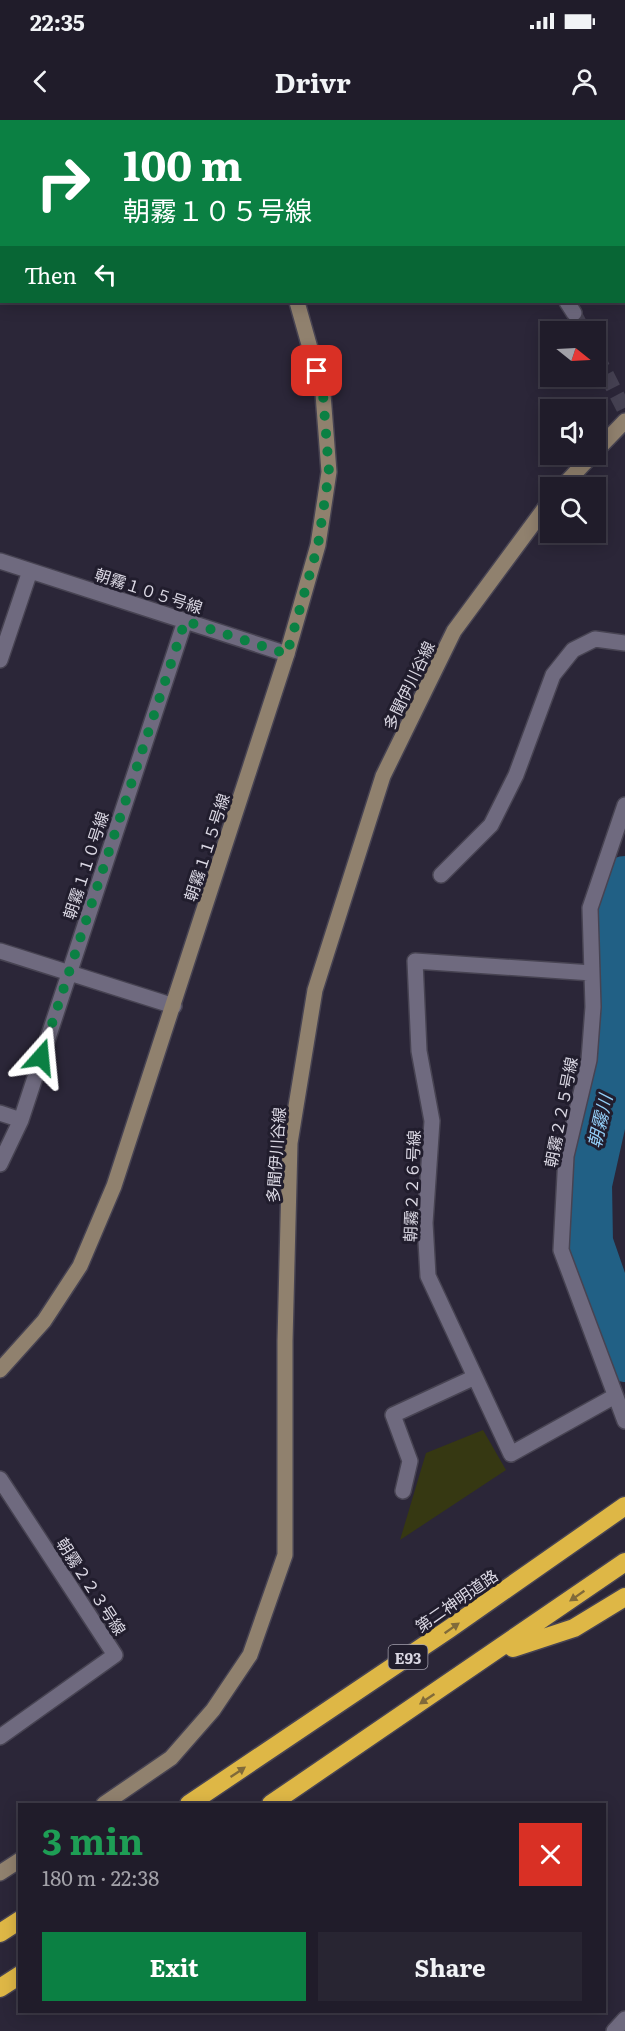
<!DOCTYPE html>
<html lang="en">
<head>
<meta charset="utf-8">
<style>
	:root { --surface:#201c2a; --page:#282532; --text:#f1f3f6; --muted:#a2a1a8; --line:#3d3a47; --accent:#0b8043 }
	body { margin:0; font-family:Literata,"Noto Sans JP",serif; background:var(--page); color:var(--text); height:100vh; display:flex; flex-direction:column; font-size:22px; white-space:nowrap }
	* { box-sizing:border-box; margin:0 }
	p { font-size:20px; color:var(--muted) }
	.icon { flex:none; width:33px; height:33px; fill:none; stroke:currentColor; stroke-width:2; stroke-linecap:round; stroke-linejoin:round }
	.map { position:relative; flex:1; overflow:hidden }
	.side { position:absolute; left:18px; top:1683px; width:588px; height:210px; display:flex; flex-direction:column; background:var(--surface); border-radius:0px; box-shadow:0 3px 15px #0003,0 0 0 2px var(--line) }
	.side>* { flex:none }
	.hud { position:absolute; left:0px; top:0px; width:626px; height:183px; box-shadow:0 3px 15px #0003,0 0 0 2px var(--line); background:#0b8043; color:#fff; overflow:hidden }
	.needle { width:39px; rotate:108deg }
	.buttons { position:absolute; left:540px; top:201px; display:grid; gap:12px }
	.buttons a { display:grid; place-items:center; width:66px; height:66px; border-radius:0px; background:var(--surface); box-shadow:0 3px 15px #0003,0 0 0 2px var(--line); font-size:30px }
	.pin { position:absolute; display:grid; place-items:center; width:51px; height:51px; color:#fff; margin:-26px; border-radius:12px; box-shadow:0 3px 9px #0006 }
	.me { position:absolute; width:66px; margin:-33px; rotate:18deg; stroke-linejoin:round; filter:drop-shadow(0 0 4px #0008) }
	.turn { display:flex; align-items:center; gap:21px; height:126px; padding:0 24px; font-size:27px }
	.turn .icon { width:78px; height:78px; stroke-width:2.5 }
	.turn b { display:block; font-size:42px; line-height:51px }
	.then { display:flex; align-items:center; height:57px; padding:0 24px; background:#0003; gap:12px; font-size:22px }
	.round { display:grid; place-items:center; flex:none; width:63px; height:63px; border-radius:0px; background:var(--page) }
	.head { display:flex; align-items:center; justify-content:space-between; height:102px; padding:0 24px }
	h1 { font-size:36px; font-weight:700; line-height:45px; color:#1e9e55 }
	.button { display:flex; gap:12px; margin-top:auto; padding:12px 24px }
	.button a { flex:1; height:69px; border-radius:0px; background:var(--accent); color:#fff; font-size:24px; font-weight:700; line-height:69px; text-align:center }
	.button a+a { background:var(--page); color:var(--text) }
	.status { display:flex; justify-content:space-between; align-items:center; height:42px; padding:0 30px; background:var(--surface); direction:ltr }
	.status svg { height:16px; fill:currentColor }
	header { display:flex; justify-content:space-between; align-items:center; height:78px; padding:0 24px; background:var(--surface); font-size:27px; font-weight:700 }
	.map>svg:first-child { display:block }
	.green { fill:#363812 }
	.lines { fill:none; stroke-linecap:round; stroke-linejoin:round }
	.river { stroke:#216085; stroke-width:54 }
	.street-tunnel { stroke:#454152; stroke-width:15; stroke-dasharray:15 8; stroke-linecap:butt }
	.street-casing { stroke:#474352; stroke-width:18 }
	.secondary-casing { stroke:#474352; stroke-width:18 }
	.highway-casing { stroke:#474352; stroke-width:21 }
	.street { stroke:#6f6a7f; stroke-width:15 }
	.secondary { stroke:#90816e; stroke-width:15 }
	.highway { stroke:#deb746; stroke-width:18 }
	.oneway { fill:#806a3a }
	.route { stroke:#0b8043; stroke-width:10; stroke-dasharray:0 18 }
	.labels { text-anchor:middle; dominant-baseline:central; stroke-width:6; stroke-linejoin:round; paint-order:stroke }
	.shield { fill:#211d2d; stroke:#a29fac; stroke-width:1.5 }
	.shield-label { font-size:15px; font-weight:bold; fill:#dad7e3 }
	.street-label { font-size:16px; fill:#dad7e3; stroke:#211d2d }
	.water-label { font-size:18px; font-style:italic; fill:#94cff8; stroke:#211d2d }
</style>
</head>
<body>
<div class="status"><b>22:35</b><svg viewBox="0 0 49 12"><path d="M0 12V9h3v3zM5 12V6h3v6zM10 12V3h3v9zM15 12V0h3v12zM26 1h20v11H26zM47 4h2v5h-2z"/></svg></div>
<header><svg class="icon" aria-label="back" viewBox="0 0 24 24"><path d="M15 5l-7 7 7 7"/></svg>Drivr<svg class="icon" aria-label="person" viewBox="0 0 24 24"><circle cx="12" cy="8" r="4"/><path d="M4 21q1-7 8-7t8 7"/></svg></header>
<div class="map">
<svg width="625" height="1911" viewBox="0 0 625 1911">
	<rect width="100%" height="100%" fill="#2b2638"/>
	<path class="green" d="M483 1310 506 1350 400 1420 426 1333Z"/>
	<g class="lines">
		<path class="river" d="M625 763 620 775V908L585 1064 586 1123 625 1235"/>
		<path class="street-tunnel" d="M574 193 584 212
			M596 234 625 291"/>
		<g class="street-casing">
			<path id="street" d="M413 0 414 2
				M497 0 498 2
				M567 182 574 193
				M0 441 287 534
				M0 540 30 451
				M625 685 590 788 593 887 589 940 566 1036 561 1130 625 1301
				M441 755 491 705 516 655 553 555 573 530 595 519 625 523
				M0 831 174 886
				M592 853 415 841 419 931 432 1001 425 1103 428 1156 511 1334 615 1276
				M0 993 21 1000
				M0 1044 21 1000 185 501
				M0 1359 115 1535 0 1617
				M403 1371 410 1341 393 1295 475 1257
				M614 1911 625 1899"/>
		</g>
		<g class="secondary-casing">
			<path id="secondary" d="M182 0 183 2
				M596 331 625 301
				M561 368 593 334
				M0 1250 44 1201 80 1146 114 1066 287 534 318 425 329 352 323 274 297 182
				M104 1684 171 1638 213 1590 250 1535 285 1435V1221L290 1023 315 870 383 656 454 511 550 381
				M0 1753 20 1740"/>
		</g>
		<g class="highway-casing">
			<path id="highway" d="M513 1528 574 1508 625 1477
				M189 1684 449 1509 625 1386
				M271 1684 625 1442
				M0 1813 20 1800
				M0 1868 20 1855"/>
		</g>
		<use href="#street" class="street"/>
		<use href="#secondary" class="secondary"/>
		<use href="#highway" class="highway"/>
	</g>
	<defs><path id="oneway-solid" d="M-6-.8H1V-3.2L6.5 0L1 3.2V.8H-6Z" transform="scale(1.5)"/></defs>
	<g class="oneway">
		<use href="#oneway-solid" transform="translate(577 1476) rotate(145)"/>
		<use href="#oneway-solid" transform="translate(452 1508) rotate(-35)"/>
		<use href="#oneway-solid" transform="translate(427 1579) rotate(146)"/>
		<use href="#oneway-solid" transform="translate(238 1652) rotate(-34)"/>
	</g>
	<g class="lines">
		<path class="route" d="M41 937 185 501 287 534 318 425 329 352 323 274 317 251"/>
	</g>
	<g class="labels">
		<rect class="shield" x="388.5" y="1525" width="39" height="24" rx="4.5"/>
		<g class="shield-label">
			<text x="408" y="1537">E93</text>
		</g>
		<g class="street-label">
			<text transform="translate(149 470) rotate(18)">朝霧１０５号線</text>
			<text transform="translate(408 565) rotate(-64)">多聞伊川谷線</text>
			<text transform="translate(206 727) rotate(-72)">朝霧１１５号線</text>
			<text transform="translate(85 745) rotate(-72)">朝霧１１０号線</text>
			<text transform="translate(560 992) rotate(-79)">朝霧２２５号線</text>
			<text transform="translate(275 1035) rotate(-86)">多聞伊川谷線</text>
			<text transform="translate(411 1066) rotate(-88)">朝霧２２６号線</text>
			<text transform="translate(92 1466) rotate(57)">朝霧２２３号線</text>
			<text transform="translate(456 1480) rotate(-35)">第二神明道路</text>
		</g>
		<g class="water-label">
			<text transform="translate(599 1001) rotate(-77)">朝霧川</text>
		</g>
	</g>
</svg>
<div class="buttons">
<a><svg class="needle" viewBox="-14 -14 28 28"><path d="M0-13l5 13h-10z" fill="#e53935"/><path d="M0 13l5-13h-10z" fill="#a2a1a8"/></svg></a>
<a><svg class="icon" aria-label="sound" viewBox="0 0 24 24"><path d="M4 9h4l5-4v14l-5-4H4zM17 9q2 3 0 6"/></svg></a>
<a><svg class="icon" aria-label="search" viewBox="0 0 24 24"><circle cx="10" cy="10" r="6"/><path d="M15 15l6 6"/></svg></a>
</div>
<div class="pin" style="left:317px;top:251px;background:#d93025"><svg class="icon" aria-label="arrive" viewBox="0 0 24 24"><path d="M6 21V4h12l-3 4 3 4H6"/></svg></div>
<svg class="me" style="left:41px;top:937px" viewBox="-20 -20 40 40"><path d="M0-17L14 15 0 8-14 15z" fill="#0b8043" stroke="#fff" stroke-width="4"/></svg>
<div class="hud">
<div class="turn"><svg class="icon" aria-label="right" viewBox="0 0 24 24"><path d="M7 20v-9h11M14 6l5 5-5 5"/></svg><div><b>100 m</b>朝霧１０５号線</div></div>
<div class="then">Then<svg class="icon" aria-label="left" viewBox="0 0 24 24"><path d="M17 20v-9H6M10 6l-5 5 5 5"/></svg></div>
</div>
<section class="side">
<div class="head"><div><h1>3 min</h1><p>180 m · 22:38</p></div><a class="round" style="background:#d93025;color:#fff"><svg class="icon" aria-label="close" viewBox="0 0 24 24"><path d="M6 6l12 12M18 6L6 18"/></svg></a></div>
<div class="button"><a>Exit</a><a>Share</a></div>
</section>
</div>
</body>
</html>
